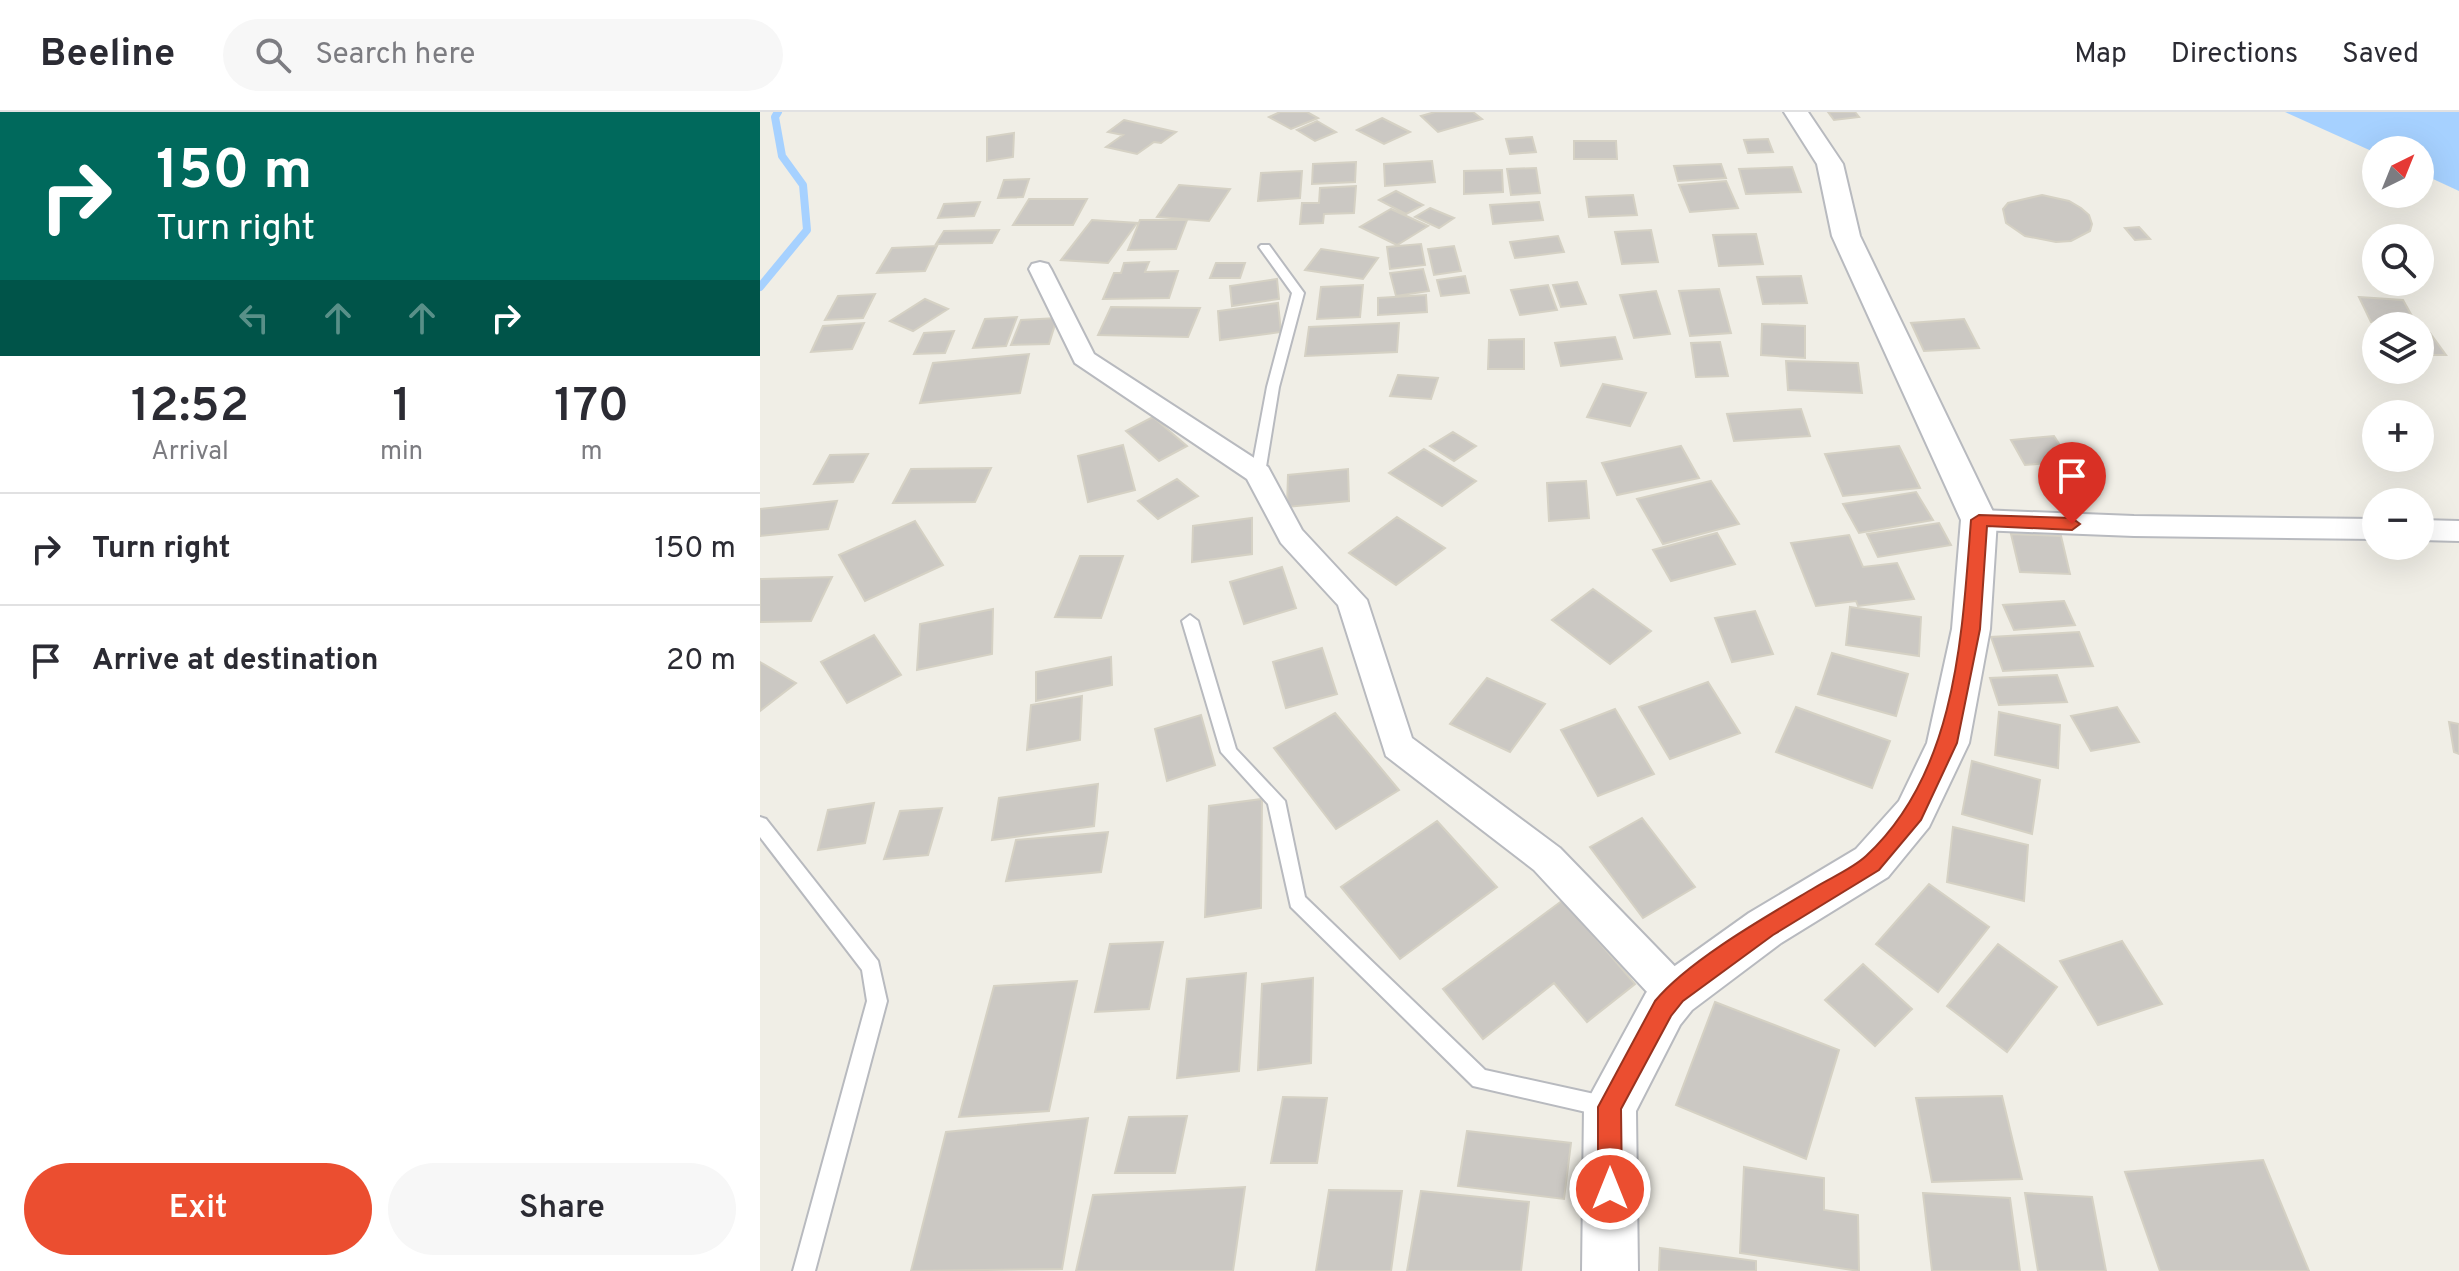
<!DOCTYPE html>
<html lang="en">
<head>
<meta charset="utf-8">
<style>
	:root { --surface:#fff; --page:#f7f7f7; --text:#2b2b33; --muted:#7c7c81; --line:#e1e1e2; --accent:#eb4e30 }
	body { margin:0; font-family:Overpass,sans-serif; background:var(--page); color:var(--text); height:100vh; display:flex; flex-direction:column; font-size:30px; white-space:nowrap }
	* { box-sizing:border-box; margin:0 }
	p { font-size:26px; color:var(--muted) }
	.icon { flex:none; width:44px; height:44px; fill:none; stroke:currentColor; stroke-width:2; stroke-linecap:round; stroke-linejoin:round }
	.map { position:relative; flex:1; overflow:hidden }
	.drawer { display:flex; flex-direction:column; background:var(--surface); width:760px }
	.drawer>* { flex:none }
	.top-card { background:#00695c; color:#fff; overflow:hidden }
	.needle { width:52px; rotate:43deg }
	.controls { position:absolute; left:1602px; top:24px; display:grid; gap:16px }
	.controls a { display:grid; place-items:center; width:72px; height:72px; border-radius:50%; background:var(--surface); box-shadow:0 8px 32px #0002; font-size:40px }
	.pin { position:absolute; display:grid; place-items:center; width:68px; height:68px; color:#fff; margin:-82px -34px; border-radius:50% 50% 50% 0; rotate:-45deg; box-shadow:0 0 8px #0007 }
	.pin .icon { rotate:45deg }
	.me { position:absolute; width:88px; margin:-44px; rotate:0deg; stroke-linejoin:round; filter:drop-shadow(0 0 6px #0008) }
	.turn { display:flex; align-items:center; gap:28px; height:168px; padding:0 24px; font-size:36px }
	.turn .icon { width:104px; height:104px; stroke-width:2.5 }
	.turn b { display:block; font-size:56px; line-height:68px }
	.lanes { display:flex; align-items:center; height:76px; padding:0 24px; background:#0003; justify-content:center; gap:40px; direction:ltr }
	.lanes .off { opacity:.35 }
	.eta { display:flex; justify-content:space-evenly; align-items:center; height:136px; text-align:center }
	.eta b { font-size:48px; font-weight:600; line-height:56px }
	.action { display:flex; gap:16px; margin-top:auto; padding:16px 24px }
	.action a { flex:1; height:92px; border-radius:48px; background:var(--accent); color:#fff; font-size:32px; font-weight:600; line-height:92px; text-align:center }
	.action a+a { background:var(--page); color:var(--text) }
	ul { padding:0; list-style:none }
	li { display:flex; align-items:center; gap:24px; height:112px; padding:0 24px; border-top:2px solid var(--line) }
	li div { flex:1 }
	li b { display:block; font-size:30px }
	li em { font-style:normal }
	header { display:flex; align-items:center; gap:48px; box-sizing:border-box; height:112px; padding:0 40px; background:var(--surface); border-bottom:2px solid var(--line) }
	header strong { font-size:38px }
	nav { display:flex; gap:44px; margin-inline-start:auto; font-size:28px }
	.search { width:560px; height:72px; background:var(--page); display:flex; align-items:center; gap:20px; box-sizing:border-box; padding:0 28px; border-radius:44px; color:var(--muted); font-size:30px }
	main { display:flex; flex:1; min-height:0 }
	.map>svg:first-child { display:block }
	.water { fill:#a6d1ff }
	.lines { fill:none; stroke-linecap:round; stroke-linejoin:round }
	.stream { stroke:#a6d1ff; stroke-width:8 }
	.building { fill:#cbc8c3; stroke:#d5d1c4; stroke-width:2 }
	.service-casing { stroke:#b8babf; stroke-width:4 }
	.minor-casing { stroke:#b8babf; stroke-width:4 }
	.tertiary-casing { stroke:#b8babf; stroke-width:4 }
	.service { fill:#fff; fill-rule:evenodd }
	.minor { fill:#fff; fill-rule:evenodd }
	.tertiary { fill:#fff; fill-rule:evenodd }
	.route { fill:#eb4e30; stroke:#99331f; stroke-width:2 }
</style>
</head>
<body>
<header>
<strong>Beeline</strong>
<div class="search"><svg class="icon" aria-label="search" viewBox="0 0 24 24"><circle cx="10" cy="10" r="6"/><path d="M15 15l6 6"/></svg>Search here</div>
<nav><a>Map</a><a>Directions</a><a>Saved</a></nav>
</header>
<main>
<section class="drawer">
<div class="top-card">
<div class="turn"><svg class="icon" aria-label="right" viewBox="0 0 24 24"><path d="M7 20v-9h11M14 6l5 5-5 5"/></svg><div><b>150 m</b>Turn right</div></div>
<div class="lanes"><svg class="icon off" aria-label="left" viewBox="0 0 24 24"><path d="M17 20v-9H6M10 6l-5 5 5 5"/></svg><svg class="icon off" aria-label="ahead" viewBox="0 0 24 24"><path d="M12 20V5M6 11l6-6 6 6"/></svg><svg class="icon off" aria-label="ahead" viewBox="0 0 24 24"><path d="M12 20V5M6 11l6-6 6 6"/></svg><svg class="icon" aria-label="right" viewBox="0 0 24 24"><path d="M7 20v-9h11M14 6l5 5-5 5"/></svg></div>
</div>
<div class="eta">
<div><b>12:52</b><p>Arrival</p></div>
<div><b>1</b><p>min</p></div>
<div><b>170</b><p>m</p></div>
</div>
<ul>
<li><svg class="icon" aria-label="right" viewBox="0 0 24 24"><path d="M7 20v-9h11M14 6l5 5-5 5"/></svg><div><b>Turn right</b></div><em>150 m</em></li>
<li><svg class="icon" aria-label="arrive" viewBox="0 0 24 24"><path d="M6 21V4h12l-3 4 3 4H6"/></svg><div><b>Arrive at destination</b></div><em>20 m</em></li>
</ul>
<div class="action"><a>Exit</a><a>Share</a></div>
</section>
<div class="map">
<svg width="1699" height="1159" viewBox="0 0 1699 1159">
	<rect width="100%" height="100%" fill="#f0eee6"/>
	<path class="water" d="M1525 0H1699V79L1660 61V38H1616V41Z"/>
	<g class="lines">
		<path class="stream" d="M0 175 47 118 43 73 22 44 15 5 18 0"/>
	</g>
	<path class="building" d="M520 0H547L558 6 531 17 509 5Z
		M675 0H713L722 7 678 20 661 4Z
		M1068 0H1095L1099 5 1074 8Z
		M622 6 650 20 624 32 597 18Z
		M364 8 416 20 401 31 394 30 377 42 346 35 363 23 348 20Z
		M557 9 576 20 555 29 537 18Z
		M254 21 253 45 227 49V25Z
		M772 25 776 40 750 42 746 27Z
		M1008 27 1013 40 988 41 984 28Z
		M814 29H856L857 47H814Z
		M672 49 675 70 625 74 624 52Z
		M596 50 595 70 552 72 553 52Z
		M961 52 966 66 918 69 914 54Z
		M1032 55 1041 80 986 82 979 57Z
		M776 56 780 81 751 83 747 57Z
		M742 58 743 80 704 82V59Z
		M542 59 540 86 498 89 501 61Z
		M269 67 263 85 238 86 244 68Z
		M966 69 978 96 930 100 919 73Z
		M419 73 470 77 449 109 397 105Z
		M596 74 594 101 564 102 563 111 540 112 542 91H559L560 76Z
		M636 79 663 93 646 102 619 88Z
		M873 83 877 103 829 105 826 85Z
		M1282 83 1309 89 1321 96 1329 103 1332 112 1330 119 1311 129 1296 130 1265 124 1246 111 1243 97 1248 91Z
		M269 87H327L313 113H253Z
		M220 90 214 104 178 106 184 92Z
		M779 90 783 108 733 112 730 93Z
		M670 96 694 106 679 116 655 105Z
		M631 97 668 114 637 133 600 115Z
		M332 108 377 111 348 151 301 148Z
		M380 108H427L416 137 368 138Z
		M1379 115 1390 127 1375 128 1365 116Z
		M239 118 232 131 176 132 184 119Z
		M891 118 898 150 862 152 855 120Z
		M996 122 1003 152 959 154 953 123Z
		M798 124 804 140 755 146 750 130Z
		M661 132 665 153 630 157 627 135Z
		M177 134 165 159 117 161 132 136Z
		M694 134 701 159 674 163 668 137Z
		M561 137 618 146 603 167 545 158Z
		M389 150 385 160 418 159 409 186 343 187 354 161H361L364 151Z
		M456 151H485L480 166H450Z
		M663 157 669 179 636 184 630 161Z
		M705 164 709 181 681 184 677 168Z
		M1041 164 1047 191 1003 192 997 165Z
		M517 167 519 187 472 194 470 174Z
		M817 170 826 192 801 195 793 173Z
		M603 173 600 205 557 207 561 175Z
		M788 173 797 198 760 203 751 178Z
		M959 177 971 221 930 224 919 179Z
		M896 179 910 222 874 226 860 183Z
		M115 182 103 206 65 208 78 184Z
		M666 183 667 200 618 203V186Z
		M1599 185 1643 188 1657 213 1611 210Z
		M165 187 188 197 153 219 130 209Z
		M518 191 521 220 460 228 458 199Z
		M351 195 440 196 428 225 338 223Z
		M257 205 246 234 213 236 225 207Z
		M297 206 289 232 251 233 261 208Z
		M1204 207 1219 236 1164 239 1151 211Z
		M104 211 92 237 51 240 63 214Z
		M639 211 637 240 545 244 549 215Z
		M1002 212 1045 214V246L1001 243Z
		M194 219 185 241 154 242 164 221Z
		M1660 221H1670L1686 243H1660Z
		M855 225 862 247 801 254 795 231Z
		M764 227V257H728L729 228Z
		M960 230 968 264 936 265 931 231Z
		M269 242 260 281 160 291 173 251Z
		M1026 249 1098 251 1102 281 1028 278Z
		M638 263 678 266 671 287 630 284Z
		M843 272 886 281 870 314 827 305Z
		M1041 297 1050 324 974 329 967 302Z
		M393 305 427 334 399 349 366 319Z
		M693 320 716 334 694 349 670 334Z
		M1294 324 1310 349 1265 353 1251 328Z
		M363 333 375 378 328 390 318 344Z
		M921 334 939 366 857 383 842 351Z
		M1139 334 1160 376 1083 384 1065 342Z
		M664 337 716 369 682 394 629 361Z
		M108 342 93 370 54 372 70 343Z
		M231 356 215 390 133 391 151 357Z
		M588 357 589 389 527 395 528 363Z
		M417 367 438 384 398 407 378 389Z
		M826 369 829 406 789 409 787 371Z
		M951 369 979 412 903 432 877 387Z
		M1156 380 1173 408 1099 421 1083 392Z
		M77 389 68 417 0 424V397Z
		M637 405 685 436 636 473 589 441Z
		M492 406V442L432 450 433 414Z
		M155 409 183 453 105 489 79 443Z
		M1179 411 1191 433 1118 445 1107 422Z
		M957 421 975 452 911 469 893 438Z
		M1251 422 1301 424 1310 462 1260 460Z
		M1089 423 1103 455 1137 451 1154 487 1098 494 1096 489 1056 494 1031 431Z
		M320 444H363L341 506 295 505Z
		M522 455 536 496 484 512 470 470Z
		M72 465 51 509 0 510V467Z
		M833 477 891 519 850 552 792 508Z
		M1304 489 1315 513 1254 518 1243 493Z
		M1090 495 1161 505 1159 544 1086 533Z
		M233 497 232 542 157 558 160 512Z
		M995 499 1013 542 972 550 955 506Z
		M1319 520 1333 554 1243 559 1231 525Z
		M114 523 141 563 87 591 61 550Z
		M562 536 577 582 526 596 513 550Z
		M1072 541 1148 562 1136 604 1058 582Z
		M351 545 352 573 276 589V560Z
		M0 550 36 571 0 599Z
		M1297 563 1307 590 1239 593 1230 566Z
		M727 566 785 592 750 640 690 612Z
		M948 570 980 621 910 647 879 595Z
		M322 584 320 628 267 638 271 593Z
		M1036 595 1130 629 1112 676 1016 640Z
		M1357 595 1379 630 1331 639 1311 604Z
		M855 597 894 662 838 684 801 618Z
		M1239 600 1300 613 1298 656 1235 643Z
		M575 601 639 678 576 717 514 636Z
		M441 603 455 653 407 669 395 617Z
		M1689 610 1699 612V642L1694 640Z
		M1212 649 1280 668 1272 722 1202 702Z
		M338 672 334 714 232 728 239 686Z
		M502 687 501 796 445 805 449 694Z
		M114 691 105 731 58 738 68 698Z
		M182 696 168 743 124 747 140 699Z
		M882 706 935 775 883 806 830 735Z
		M677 709 737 775 640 847 581 775Z
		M1193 715 1268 733 1264 789 1187 770Z
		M348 720 341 760 246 769 256 728Z
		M1169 772 1229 815 1178 880 1116 832Z
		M803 788 875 872 827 910 794 871 723 927 683 877Z
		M1362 829 1402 892 1338 913 1300 849Z
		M403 830 389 897 335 900 350 832Z
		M1238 832 1297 875 1247 940 1187 894Z
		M1103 852 1152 897 1115 934 1065 888Z
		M486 861 479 959 417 966 427 867Z
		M553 866 551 951 498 958 502 872Z
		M317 869 289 999 199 1005 234 874Z
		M955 890 1079 938 1046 1047 916 993Z
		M1242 984 1262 1067 1172 1070 1156 986Z
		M523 985 567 986 557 1051H511Z
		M427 1004 415 1061H355L369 1005Z
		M328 1006 302 1157 151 1159 186 1020Z
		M707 1019 811 1031 804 1087 698 1074Z
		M1503 1048 1549 1159H1400L1365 1060Z
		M984 1055 1064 1066V1098L1098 1103 1099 1159 980 1141Z
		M485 1075 473 1159H316L333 1083Z
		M569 1078 642 1079 631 1159H556Z
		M661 1079 769 1090 761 1159H647Z
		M1163 1081 1250 1086 1260 1159H1172Z
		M1265 1081 1332 1085 1346 1159H1278Z
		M900 1136 996 1149V1159H899Z"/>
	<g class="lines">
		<g class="service-casing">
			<path id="service" d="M501 133H509L544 181 519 275 505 361 498 366 491 361 507 275 532 181 499 135Z
				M430 503 438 509 476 637 525 689 545 785 725 958 848 985 855 988 858 995 855 1002 848 1005 713 974 531 795 508 692 461 640 422 509Z
				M0 705 6 707 118 849 127 889 55 1159H33L107 889 102 858 0 725Z"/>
		</g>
		<g class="minor-casing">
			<path id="minor" d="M280 150 288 152 291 157 334 242 508 355 542 418 607 488 652 626 800 736 929 869 934 882 929 895 915 900 901 895 774 758 626 644 578 493 521 431 487 367 315 251 269 157 272 152Z
				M1219 398 1374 404 1616 407V427L1374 424 1219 418 1209 415 1205 408 1209 401Z
				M1660 408 1699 409V429L1660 428Z"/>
		</g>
		<g class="tertiary-casing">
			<path id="tertiary" d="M1024 0H1048L1083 52 1100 124 1237 408 1230 517 1209 631 1169 715 1128 765 1021 831 932 898 920 913 876 999 878 1159H822L824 995 886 881 898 866 989 801 1096 737 1139 689 1167 631 1192 517 1201 408 1072 124 1057 52Z"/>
		</g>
		<use href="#service" class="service"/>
		<use href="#minor" class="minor"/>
		<use href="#tertiary" class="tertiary"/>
	</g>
	<path class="route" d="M1219 403 1312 406 1320 412 1312 418 1227 414 1220 517 1197 631 1161 708 1119 758 1013 823 923 889 911 904 861 997 862 1077 859 1086 850 1089 841 1086 838 1077V995L895 889C929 848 1007 804 1054 776 1070 766 1092 757 1106 744 1197 660 1202 523 1211 408Z"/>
</svg>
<div class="controls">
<a><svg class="needle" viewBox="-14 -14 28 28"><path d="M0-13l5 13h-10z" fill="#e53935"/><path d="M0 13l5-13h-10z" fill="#7c7c81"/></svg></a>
<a><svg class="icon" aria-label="search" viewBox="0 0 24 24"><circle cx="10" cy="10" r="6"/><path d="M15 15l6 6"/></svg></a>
<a><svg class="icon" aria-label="layers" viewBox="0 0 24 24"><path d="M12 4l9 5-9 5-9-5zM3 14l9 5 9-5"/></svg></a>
<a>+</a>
<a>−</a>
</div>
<div class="pin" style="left:1312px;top:412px;background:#d93025"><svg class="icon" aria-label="arrive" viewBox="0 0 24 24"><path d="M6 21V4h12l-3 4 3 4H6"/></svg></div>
<svg class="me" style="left:850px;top:1077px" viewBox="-20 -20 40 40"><circle r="17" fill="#eb4e30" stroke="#fff" stroke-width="3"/><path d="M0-11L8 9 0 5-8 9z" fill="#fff"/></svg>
</div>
</main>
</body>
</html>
